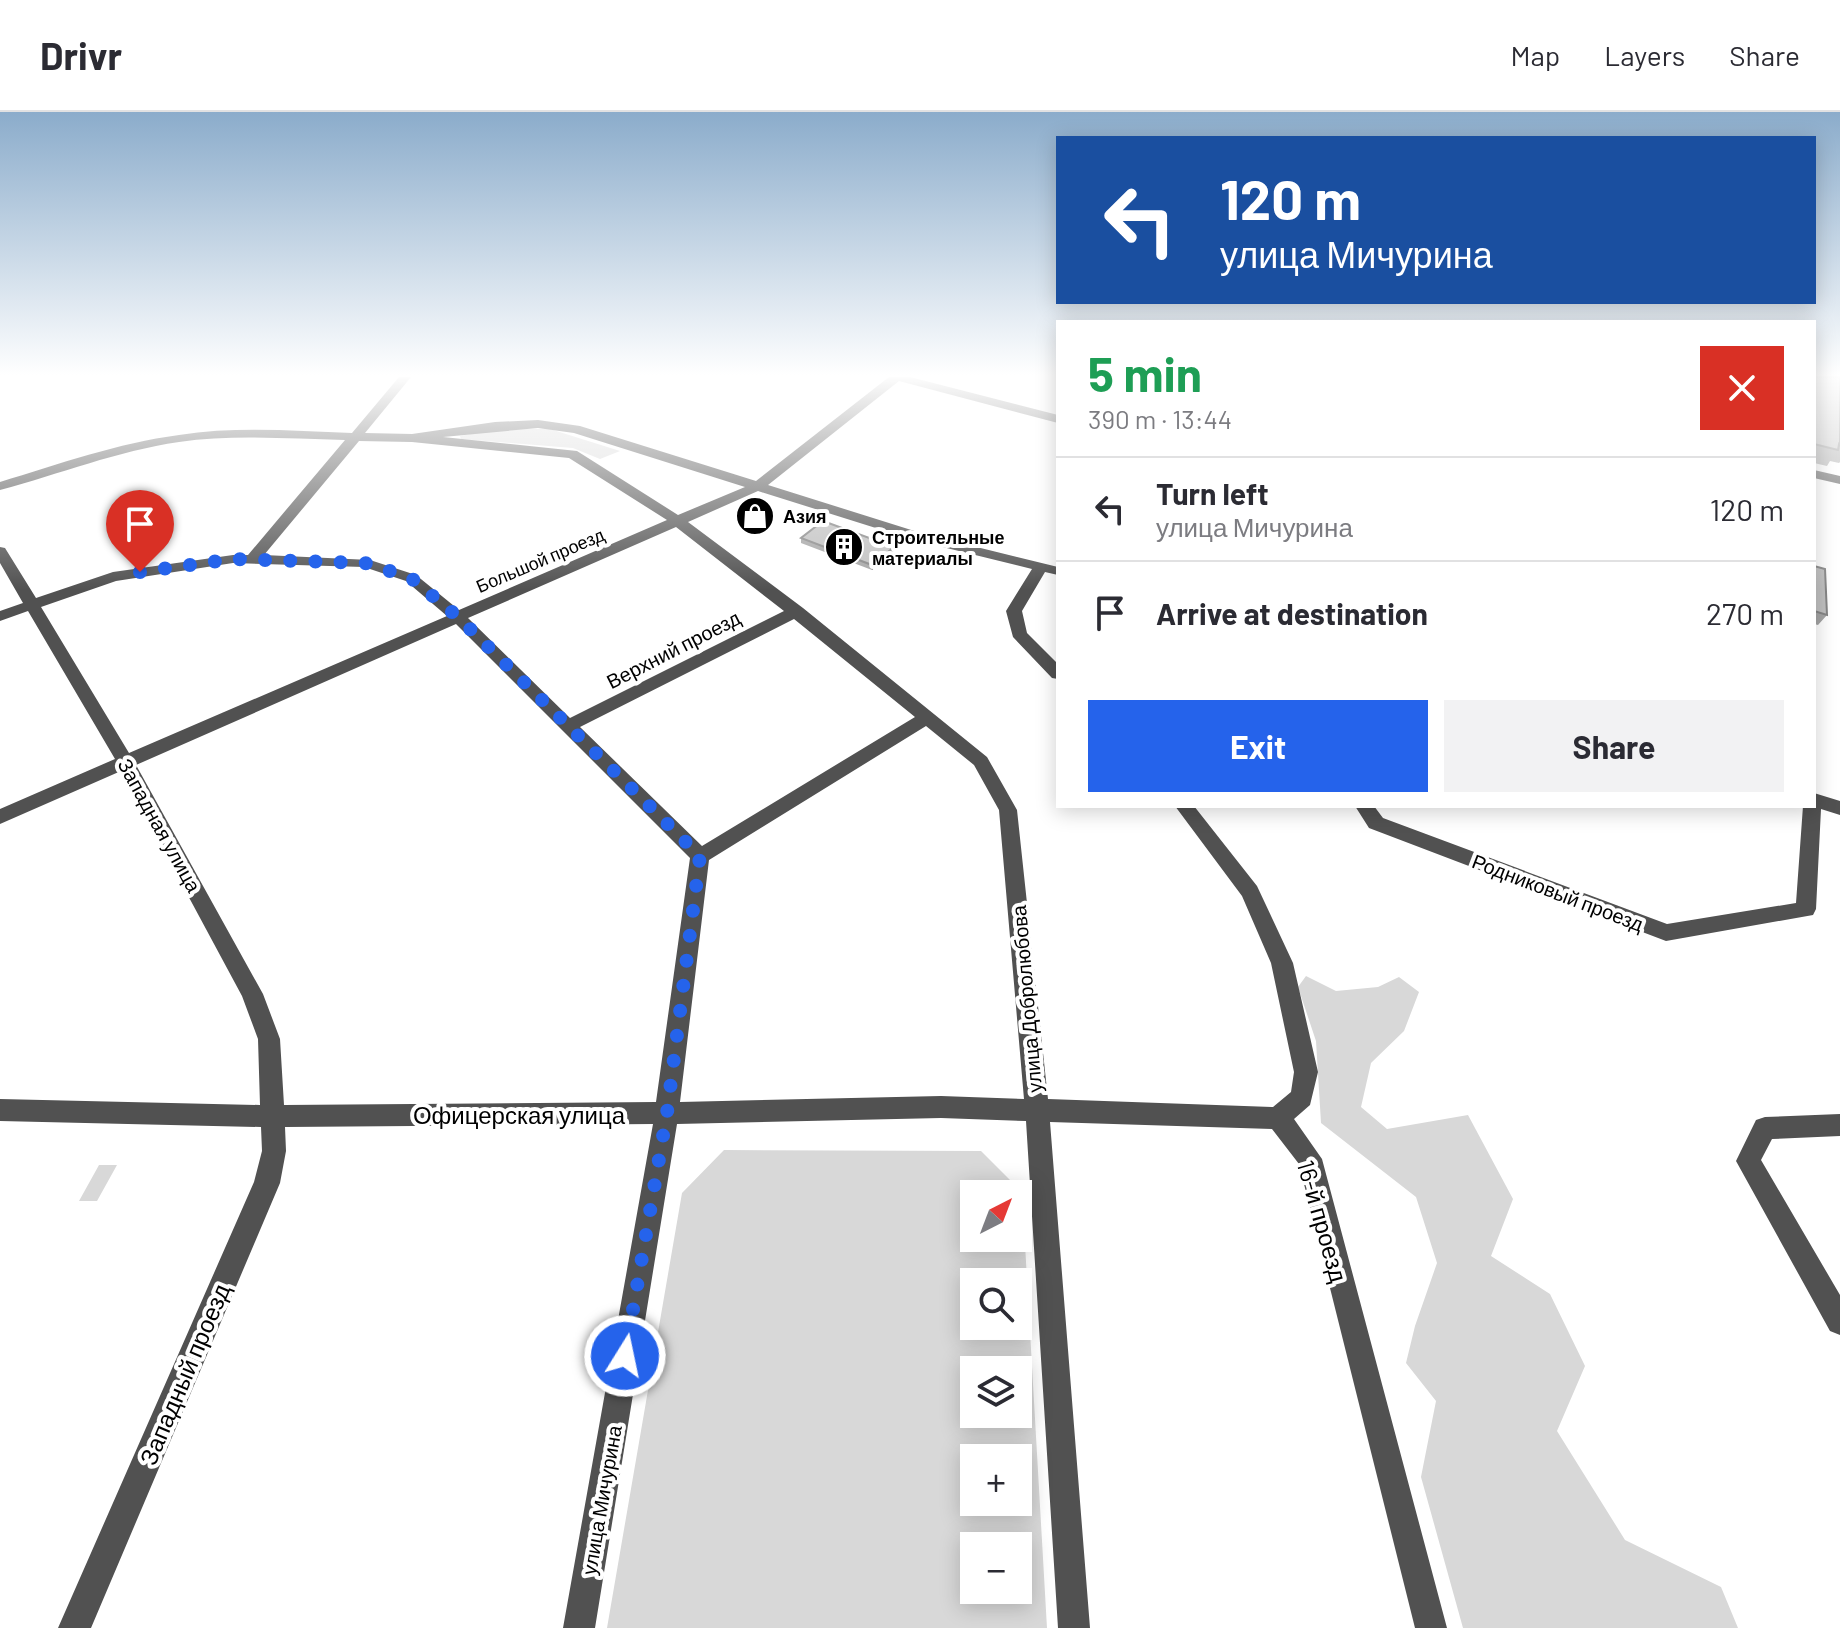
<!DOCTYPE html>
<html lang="en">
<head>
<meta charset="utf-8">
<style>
	:root { --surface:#fff; --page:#f2f2f3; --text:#2b2b33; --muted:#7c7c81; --line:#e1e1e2; --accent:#2563eb }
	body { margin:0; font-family:Barlow,sans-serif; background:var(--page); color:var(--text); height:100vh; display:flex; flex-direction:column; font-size:30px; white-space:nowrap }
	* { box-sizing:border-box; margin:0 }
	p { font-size:26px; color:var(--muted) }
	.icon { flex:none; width:44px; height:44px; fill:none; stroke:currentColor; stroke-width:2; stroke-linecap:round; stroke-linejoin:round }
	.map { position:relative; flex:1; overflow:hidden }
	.side { position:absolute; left:1056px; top:208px; width:760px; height:488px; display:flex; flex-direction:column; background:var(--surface); border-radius:0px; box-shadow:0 4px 20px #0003 }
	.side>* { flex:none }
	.top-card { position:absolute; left:1056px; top:24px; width:760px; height:168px; border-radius:0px; box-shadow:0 4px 20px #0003; background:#1a4fa0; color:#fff; overflow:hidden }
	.needle { width:52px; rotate:42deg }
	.tools { position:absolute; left:960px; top:1068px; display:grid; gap:16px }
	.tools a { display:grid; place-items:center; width:72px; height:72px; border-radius:0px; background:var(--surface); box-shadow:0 4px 20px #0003; font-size:40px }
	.pin { position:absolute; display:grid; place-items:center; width:68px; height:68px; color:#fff; margin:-82px -34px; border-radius:50% 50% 50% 0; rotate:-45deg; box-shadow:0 0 8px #0007 }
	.pin .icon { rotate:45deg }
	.me { position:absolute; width:88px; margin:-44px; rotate:10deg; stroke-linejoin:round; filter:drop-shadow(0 0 6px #0008) }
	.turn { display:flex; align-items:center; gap:28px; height:168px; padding:0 32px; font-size:36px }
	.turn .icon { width:104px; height:104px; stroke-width:2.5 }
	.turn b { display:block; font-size:56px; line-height:68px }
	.round { display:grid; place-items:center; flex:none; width:84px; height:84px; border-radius:0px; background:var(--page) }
	.headline { display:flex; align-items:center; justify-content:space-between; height:136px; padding:0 32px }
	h1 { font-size:48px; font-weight:700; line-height:60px; color:#1e9e55 }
	.cta { display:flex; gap:16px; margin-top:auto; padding:16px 32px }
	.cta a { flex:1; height:92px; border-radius:0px; background:var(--accent); color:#fff; font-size:32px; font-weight:700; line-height:92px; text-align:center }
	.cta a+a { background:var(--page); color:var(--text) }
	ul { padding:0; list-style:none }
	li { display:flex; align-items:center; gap:24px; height:104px; padding:0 32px; border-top:2px solid var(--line) }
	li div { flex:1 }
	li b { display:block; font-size:30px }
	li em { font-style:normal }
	header { display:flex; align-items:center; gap:48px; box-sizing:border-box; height:112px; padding:0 40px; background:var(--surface); border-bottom:2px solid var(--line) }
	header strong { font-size:38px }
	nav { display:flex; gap:44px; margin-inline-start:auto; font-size:28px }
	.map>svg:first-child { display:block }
	.green { fill:#d8d8d8; fill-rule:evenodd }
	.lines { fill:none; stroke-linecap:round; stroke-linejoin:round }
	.minor { fill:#515151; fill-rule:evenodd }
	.wall { fill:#a5a5a5 }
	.shaded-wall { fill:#868686 }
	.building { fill:#c0c0c0; stroke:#868686; stroke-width:2 }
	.route { stroke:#2563eb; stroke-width:14; stroke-dasharray:0 25.2 }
	.labels { text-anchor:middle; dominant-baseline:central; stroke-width:8; stroke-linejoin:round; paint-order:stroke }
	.far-poi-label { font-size:18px; font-weight:bold; fill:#000; stroke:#fff; text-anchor:start }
	.far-street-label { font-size:18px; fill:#000; stroke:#fff }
	.street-label { font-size:20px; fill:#000; stroke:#fff }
	.near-street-label { font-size:24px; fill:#000; stroke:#fff }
</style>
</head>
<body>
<header>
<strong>Drivr</strong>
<nav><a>Map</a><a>Layers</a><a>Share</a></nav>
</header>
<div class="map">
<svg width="1840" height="1516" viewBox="0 0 1840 1516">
	<rect width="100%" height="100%" fill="#fff"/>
	<path class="green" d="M496 317H550L620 339 600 347 573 336 461 327 460 324Z
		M1306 864 1336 879 1378 875 1399 865 1419 880 1404 919 1371 951 1361 995 1387 1017 1468 1003 1513 1087 1491 1144 1550 1182 1585 1254 1557 1319 1625 1428 1721 1475 1738 1516H1463L1421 1365 1436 1289 1406 1251 1415 1214 1437 1151 1416 1085 1321 1011 1316 929 1298 875Z
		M724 1038 981 1039 1022 1080 1047 1516H607L682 1081ZM1018 1082V1126H974V1082ZM1018 1170V1214H974V1170ZM1018 1258V1302H974V1258ZM1018 1346V1390H974V1346ZM1018 1434V1478H974V1434Z
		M99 1053H117L97 1089H79Z"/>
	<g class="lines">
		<path class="minor" d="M399 265H411L365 321 412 322 495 310 538 308 580 314 756 369 889 265H910L1058 303V311L899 269 768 373 924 422 1058 455V463L1045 460 1022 499 1027 521 1058 552V567L1052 566 1013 525 1006 499 1032 457 914 428 758 379 688 410 803 496 987 645 1017 698 1048 987 1273 995 1291 980 1294 960 1271 851 1242 784 1175 694H1194L1257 774 1293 851 1318 960 1310 993 1294 1007 1322 1047 1447 1516H1415L1299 1052 1272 1017 1050 1010 1090 1516H1058L1026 1009 941 1006 677 1012 595 1516H563L653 1012 285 1015 286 1039 280 1071 91 1516H58L254 1070 262 1039 261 1015 0 1009V987L260 993 258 927 242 884 121 659 0 712V697L115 647 28 499 0 509V499L23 491 0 451V435L5 436 36 486 113 460 233 443H248L345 328C290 327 233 322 179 330 117 339 60 362 0 378V370C59 352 118 331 179 323 236 314 295 319 352 321ZM538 316 574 321 745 375 678 403 577 339 443 325ZM359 329 412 330 569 346 667 408 459 498 416 463 370 448 264 443ZM676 415 784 499 570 606 468 506ZM233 451 364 455 406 469 447 504 129 641 41 495 116 469ZM794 507 915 605 702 734 580 615ZM456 512 690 746 656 990 284 993 280 927 263 882 136 653ZM926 614 974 653 999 698 1024 987 941 984 680 990 709 748Z
			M1814 358 1840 364V372L1814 366Z
			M1814 681 1840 689V703L1821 697 1816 797 1813 803 1666 829 1369 716 1355 694H1374L1383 706 1667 812 1796 791 1803 694H1814Z
			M1840 1002V1024L1772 1027 1761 1048 1840 1183V1223L1830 1219 1736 1049 1756 1008 1765 1005Z"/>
	</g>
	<path class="wall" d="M1814 265H1840V350L1839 351 1830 349 1827 354 1814 351Z
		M801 426 894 440 872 458 801 431Z
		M1814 454 1827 503 1818 513 1814 512Z"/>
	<path class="shaded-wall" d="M894 435V440L872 458V453Z"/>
	<path class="building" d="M1814 265H1840V333L1839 332 1838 338 1814 332Z
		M823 409 894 435 872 453 801 426Z
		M1814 454 1825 457 1827 503 1814 499Z"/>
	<linearGradient id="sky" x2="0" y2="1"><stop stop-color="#8baccb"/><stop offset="0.55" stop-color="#fff"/><stop offset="1" stop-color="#fff" stop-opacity="0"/></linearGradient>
	<rect width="1840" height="478" fill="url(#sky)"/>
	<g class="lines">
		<path class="route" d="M140 460 233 447 365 451 411 466 458 505 700 744 667 1001 625 1244"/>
	</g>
	<defs>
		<g id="shop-disc" transform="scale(2)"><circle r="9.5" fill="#000" stroke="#fff"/><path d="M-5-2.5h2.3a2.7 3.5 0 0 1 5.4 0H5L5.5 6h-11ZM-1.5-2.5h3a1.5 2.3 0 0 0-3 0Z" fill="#fff"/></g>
		<g id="building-disc" transform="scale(2)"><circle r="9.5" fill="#000" stroke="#fff"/><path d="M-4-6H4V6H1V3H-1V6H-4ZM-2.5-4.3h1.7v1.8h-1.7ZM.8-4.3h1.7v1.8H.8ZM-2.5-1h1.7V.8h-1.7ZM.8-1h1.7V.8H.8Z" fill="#fff"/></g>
	</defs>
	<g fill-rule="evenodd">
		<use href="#shop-disc" x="755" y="404"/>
		<use href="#building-disc" x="844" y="435"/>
	</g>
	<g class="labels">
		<g class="far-poi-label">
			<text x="783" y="404">Азия</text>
			<text x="872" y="425">Строительные<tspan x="872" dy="21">материалы</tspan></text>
		</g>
		<g class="far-street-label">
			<text transform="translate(540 448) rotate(-23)">Большой проезд</text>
		</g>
		<g class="street-label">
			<text transform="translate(673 537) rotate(-27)">Верхний проезд</text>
			<text transform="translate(160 713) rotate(61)">Западная улица</text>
			<text transform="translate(1558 780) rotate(21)">Родниковый проезд</text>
			<text transform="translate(1026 887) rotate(-95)">улица Добролюбова</text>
			<text transform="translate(601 1388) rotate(-80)">улица Мичурина</text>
		</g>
		<g class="near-street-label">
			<text x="519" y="1002">Офицерская улица</text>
			<text transform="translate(1323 1109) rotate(74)">16-й проезд</text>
			<text transform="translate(184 1262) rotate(-67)">Западный проезд</text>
		</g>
	</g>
</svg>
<div class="tools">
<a><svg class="needle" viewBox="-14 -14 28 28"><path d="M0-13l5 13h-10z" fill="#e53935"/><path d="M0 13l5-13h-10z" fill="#7c7c81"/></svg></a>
<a><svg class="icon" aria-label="search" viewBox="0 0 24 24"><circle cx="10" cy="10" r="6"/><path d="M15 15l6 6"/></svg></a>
<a><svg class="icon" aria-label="layers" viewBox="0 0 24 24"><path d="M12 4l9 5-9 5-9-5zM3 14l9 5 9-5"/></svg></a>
<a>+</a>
<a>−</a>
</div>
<div class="pin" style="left:140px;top:460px;background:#d93025"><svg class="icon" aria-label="arrive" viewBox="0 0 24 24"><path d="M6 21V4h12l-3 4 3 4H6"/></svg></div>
<svg class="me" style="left:625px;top:1244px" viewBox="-20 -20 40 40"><circle r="17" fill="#2563eb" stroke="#fff" stroke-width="3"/><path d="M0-11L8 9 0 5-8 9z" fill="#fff"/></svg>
<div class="top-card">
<div class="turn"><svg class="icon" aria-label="left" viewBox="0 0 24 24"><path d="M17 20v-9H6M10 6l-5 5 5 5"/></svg><div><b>120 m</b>улица Мичурина</div></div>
</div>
<section class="side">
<div class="headline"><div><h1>5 min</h1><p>390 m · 13:44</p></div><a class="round" style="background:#d93025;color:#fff"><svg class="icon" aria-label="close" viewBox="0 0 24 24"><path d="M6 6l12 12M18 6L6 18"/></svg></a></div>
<ul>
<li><svg class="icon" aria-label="left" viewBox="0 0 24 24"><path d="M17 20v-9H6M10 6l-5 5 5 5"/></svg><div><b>Turn left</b><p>улица Мичурина</p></div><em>120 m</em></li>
<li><svg class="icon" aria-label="arrive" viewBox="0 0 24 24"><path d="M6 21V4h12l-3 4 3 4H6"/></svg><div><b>Arrive at destination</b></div><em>270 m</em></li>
</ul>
<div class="cta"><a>Exit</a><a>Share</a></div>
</section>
</div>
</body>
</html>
